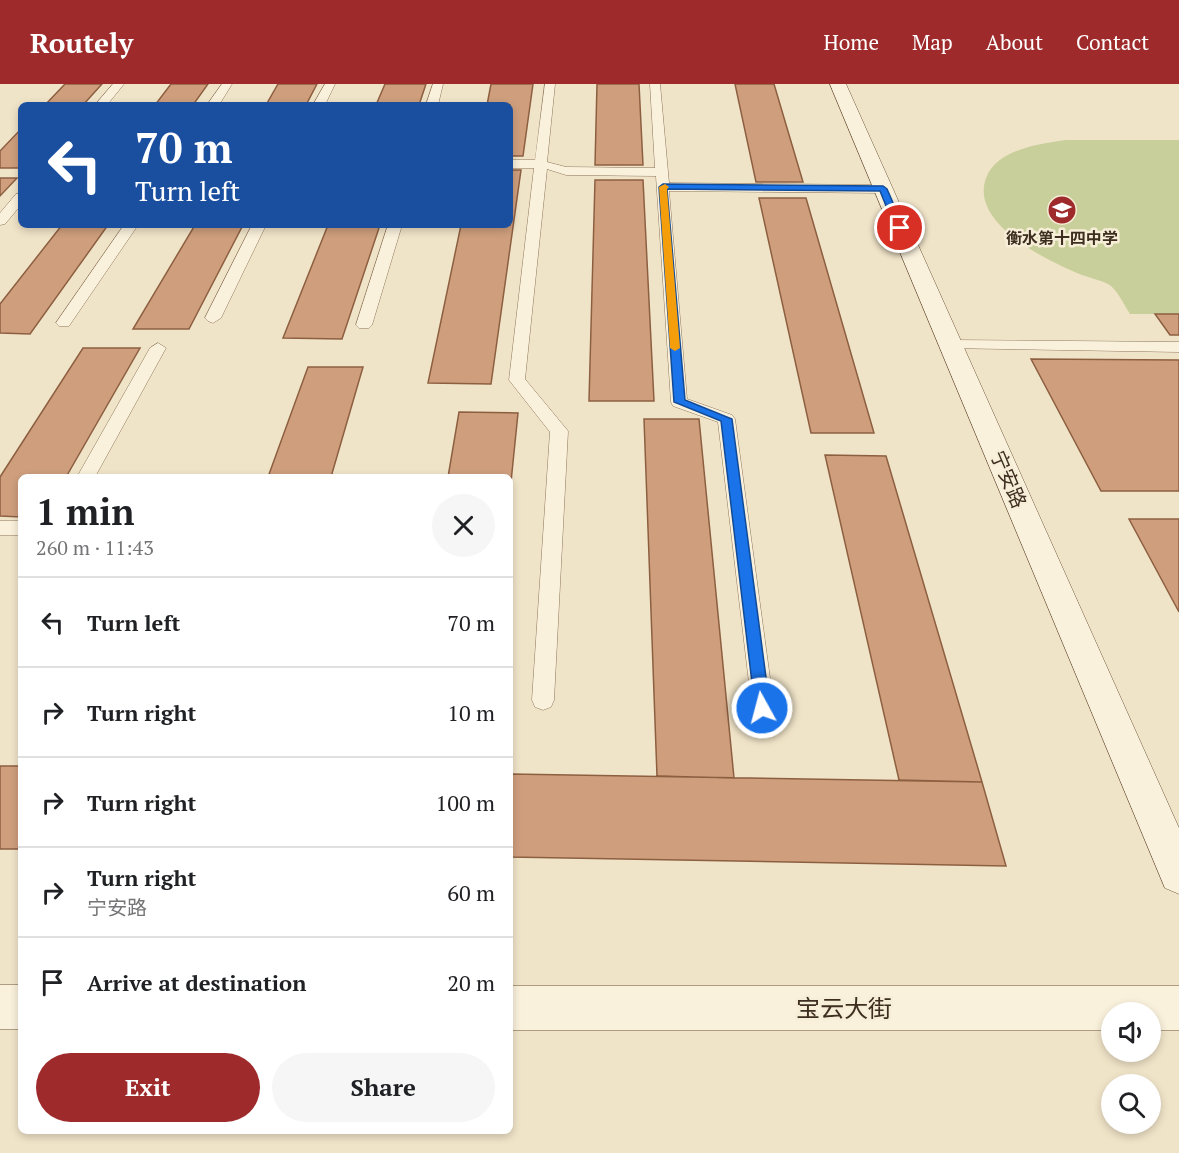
<!DOCTYPE html>
<html lang="en">
<head>
<meta charset="utf-8">
<style>
	:root { --surface:#fff; --page:#f6f6f6; --text:#202124; --muted:#757577; --line:#e0e0e0; --accent:#9e2a2b }
	body { margin:0; font-family:"PT Serif","Noto Sans SC",serif; background:var(--page); color:var(--text); height:100vh; display:flex; flex-direction:column; font-size:22px; white-space:nowrap }
	* { box-sizing:border-box; margin:0 }
	p { font-size:20px; color:var(--muted) }
	.icon { flex:none; width:33px; height:33px; fill:none; stroke:currentColor; stroke-width:2; stroke-linecap:round; stroke-linejoin:round }
	.map { position:relative; flex:1; overflow:hidden }
	.drawer { position:absolute; left:18px; top:390px; width:495px; height:660px; display:flex; flex-direction:column; background:var(--surface); border-radius:9px; box-shadow:0 3px 9px #0003 }
	.drawer>* { flex:none }
	.guide { position:absolute; left:18px; top:18px; width:495px; height:126px; border-radius:9px; box-shadow:0 3px 9px #0003; background:#1a4fa0; color:#fff; overflow:hidden }
	.buttons { position:absolute; left:1101px; top:918px; display:grid; gap:12px }
	.buttons a { display:grid; place-items:center; width:60px; height:60px; border-radius:50%; background:var(--surface); box-shadow:0 3px 9px #0003; font-size:30px }
	.pin { position:absolute; display:grid; place-items:center; width:51px; height:51px; color:#fff; margin:-26px; border:3px solid #fff; border-radius:50%; box-shadow:0 2px 6px #0007 }
	.me { position:absolute; width:66px; margin:-33px; rotate:353deg; stroke-linejoin:round; filter:drop-shadow(0 0 4px #0008) }
	.turn { display:flex; align-items:center; gap:21px; height:126px; padding:0 18px; font-size:27px }
	.turn .icon { width:78px; height:78px; stroke-width:2.5 }
	.turn b { display:block; font-size:42px; line-height:51px }
	.round { display:grid; place-items:center; flex:none; width:63px; height:63px; border-radius:32px; background:var(--page) }
	.summary { display:flex; align-items:center; justify-content:space-between; height:102px; padding:0 18px }
	h1 { font-size:36px; font-weight:700; line-height:45px }
	.action { display:flex; gap:12px; margin-top:auto; padding:12px 18px }
	.action a { flex:1; height:69px; border-radius:36px; background:var(--accent); color:#fff; font-size:24px; font-weight:700; line-height:69px; text-align:center }
	.action a+a { background:var(--page); color:var(--text) }
	ul { padding:0; list-style:none }
	li { display:flex; align-items:center; gap:18px; height:90px; padding:0 18px; border-top:2px solid var(--line) }
	li div { flex:1 }
	li b { display:block; font-size:22px }
	li em { font-style:normal }
	header { display:flex; align-items:center; gap:36px; box-sizing:border-box; height:84px; padding:0 30px; background:var(--accent); color:#fff }
	header strong { font-size:28px }
	nav { display:flex; gap:33px; margin-inline-start:auto; font-size:21px }
	.map>svg:first-child { display:block }
	.green { fill:#c9cf9b }
	.building { fill:#cf9f7d; stroke:#8d5f41; stroke-width:1.5 }
	.lines { fill:none; stroke-linecap:round; stroke-linejoin:round }
	.lane-casing { stroke:#8d765c; stroke-width:1 }
	.secondary-casing { stroke:#6f573f; stroke-width:1 }
	.lane { fill:#faf1dc; fill-rule:evenodd }
	.secondary { fill:#faf1dc; fill-rule:evenodd }
	.route { fill:#1a73e8; stroke:#114b97; stroke-width:1.5 }
	.slow { fill:#f59e0b }
	.labels { text-anchor:middle; dominant-baseline:central; stroke-width:5; stroke-linejoin:round; paint-order:stroke }
	.far-poi-label { font-size:16px; font-weight:bold; fill:#3d2e20; stroke:#f7eed8 }
	.street-label { font-size:20px; fill:#3d2e20; stroke:#f7eed8 }
	.near-street-label { font-size:24px; fill:#3d2e20; stroke:#f7eed8 }
</style>
</head>
<body>
<header>
<strong>Routely</strong>
<nav><a>Home</a><a>Map</a><a>About</a><a>Contact</a></nav>
</header>
<div class="map">
<svg width="1179" height="1069" viewBox="0 0 1179 1069">
	<rect width="100%" height="100%" fill="#f0e4c8"/>
	<path class="green" d="M1066 56H1179V230H1130C1124 221 1117 205 1108 200 1100 196 1090 194 1082 191 1050 178 969 140 986 94 997 65 1039 60 1066 56Z"/>
	<path class="building" d="M65 0H102L83 21H45Z
		M171 0H208L193 21H155Z
		M278 0H317L306 21H266Z
		M385 0H426L419 21H376Z
		M491 0H533L523 72H510V21H487Z
		M597 0H639L643 81H595Z
		M735 0H774L803 98H756Z
		M21 45V84H0V67Z
		M510 86H521L491 300 428 299 461 141H510Z
		M0 94H17L0 112Z
		M595 96H643L654 317H589Z
		M759 114H806L874 349H811Z
		M62 141H108L30 250 0 249V220Z
		M195 141H243L189 245H133Z
		M328 141H380L342 255 283 254Z
		M1155 230H1179V251H1170Z
		M83 264H140L66 393H21V433L0 432V393Z
		M1031 275 1179 276V407H1101Z
		M308 283H363L331 393H268Z
		M459 328 518 329 510 408V393H448Z
		M644 335H699L734 694 657 692Z
		M825 371 886 372 982 698 899 696Z
		M1129 435H1179V528Z
		M0 682H21V765H0Z
		M510 690 982 698 1006 782 510 773Z"/>
	<g class="lines">
		<g class="lane-casing">
			<path id="lane" d="M113 0H124L107 21H95Z
				M222 0H232L219 21H207Z
				M325 0H335L325 21H313Z
				M433 0H443L438 21H426Z
				M545 0H555L547 78 566 83 655 84 650 0H660L669 99 883 101 889 105 883 109 669 107 687 315 732 331 735 335 774 624 771 631 763 634 755 631 752 624 718 338 673 322 671 318 656 92 566 91 547 85 525 295 568 347 554 616 551 623 543 626 535 623 532 616 550 348 509 296 534 84H510V76H535Z
				M21 109V121L5 140 0 141V129L16 110Z
				M124 141H138L69 242H59L56 239Z
				M252 141H266L221 234 213 239 208 237 205 234Z
				M388 141H402L372 241 369 244H359L356 241Z
				M951 256 1179 258V268L945 264 943 261Z
				M158 259 166 264 95 393H77L150 264Z
				M0 437H21V451H0Z"/>
		</g>
		<g class="secondary-casing">
			<path id="secondary" d="M830 0H846L1179 744V810L1165 804Z
				M0 901H21V945H0Z
				M510 902H1179V946H1150V928H1112V946H510Z"/>
		</g>
		<use href="#lane" class="lane"/>
		<use href="#secondary" class="secondary"/>
	</g>
	<path class="route" d="M663 100 883 102 887 105 904 144 900 146 895 144 880 107 667 105 685 316 732 335 770 624 768 629 762 630 757 629 755 624 721 337 674 318 659 103Z"/>
	<path class="slow" d="M665 100 669 103 667 105 680 264 675 267 670 264 659 103Z"/>
	<defs>
		<g id="school-disc" transform="scale(1.5)"><circle r="9.5" fill="#9e2a2b" stroke="#f7eed8"/><path d="M0-5L7-2L0 1L-7-2ZM-4 1L0 2.5L4 1V4Q0 6-4 4Z" fill="#fff"/></g>
	</defs>
	<g fill-rule="evenodd">
		<use href="#school-disc" x="1062" y="126"/>
	</g>
	<g class="labels">
		<g class="far-poi-label">
			<text x="1062" y="154">衡水第十四中学</text>
		</g>
		<g class="street-label">
			<text transform="translate(1009 395) rotate(67)">宁安路</text>
		</g>
		<g class="near-street-label">
			<text x="844" y="924">宝云大街</text>
		</g>
	</g>
</svg>
<div class="buttons">
<a><svg class="icon" aria-label="sound" viewBox="0 0 24 24"><path d="M4 9h4l5-4v14l-5-4H4zM17 9q2 3 0 6"/></svg></a>
<a><svg class="icon" aria-label="search" viewBox="0 0 24 24"><circle cx="10" cy="10" r="6"/><path d="M15 15l6 6"/></svg></a>
</div>
<div class="pin" style="left:900px;top:144px;background:#d93025"><svg class="icon" aria-label="arrive" viewBox="0 0 24 24"><path d="M6 21V4h12l-3 4 3 4H6"/></svg></div>
<svg class="me" style="left:762px;top:624px" viewBox="-20 -20 40 40"><circle r="17" fill="#1a73e8" stroke="#fff" stroke-width="3"/><path d="M0-11L8 9 0 5-8 9z" fill="#fff"/></svg>
<div class="guide">
<div class="turn"><svg class="icon" aria-label="left" viewBox="0 0 24 24"><path d="M17 20v-9H6M10 6l-5 5 5 5"/></svg><div><b>70 m</b>Turn left</div></div>
</div>
<section class="drawer">
<div class="summary"><div><h1>1 min</h1><p>260 m · 11:43</p></div><a class="round"><svg class="icon" aria-label="close" viewBox="0 0 24 24"><path d="M6 6l12 12M18 6L6 18"/></svg></a></div>
<ul>
<li><svg class="icon" aria-label="left" viewBox="0 0 24 24"><path d="M17 20v-9H6M10 6l-5 5 5 5"/></svg><div><b>Turn left</b></div><em>70 m</em></li>
<li><svg class="icon" aria-label="right" viewBox="0 0 24 24"><path d="M7 20v-9h11M14 6l5 5-5 5"/></svg><div><b>Turn right</b></div><em>10 m</em></li>
<li><svg class="icon" aria-label="right" viewBox="0 0 24 24"><path d="M7 20v-9h11M14 6l5 5-5 5"/></svg><div><b>Turn right</b></div><em>100 m</em></li>
<li><svg class="icon" aria-label="right" viewBox="0 0 24 24"><path d="M7 20v-9h11M14 6l5 5-5 5"/></svg><div><b>Turn right</b><p>宁安路</p></div><em>60 m</em></li>
<li><svg class="icon" aria-label="arrive" viewBox="0 0 24 24"><path d="M6 21V4h12l-3 4 3 4H6"/></svg><div><b>Arrive at destination</b></div><em>20 m</em></li>
</ul>
<div class="action"><a>Exit</a><a>Share</a></div>
</section>
</div>
</body>
</html>
